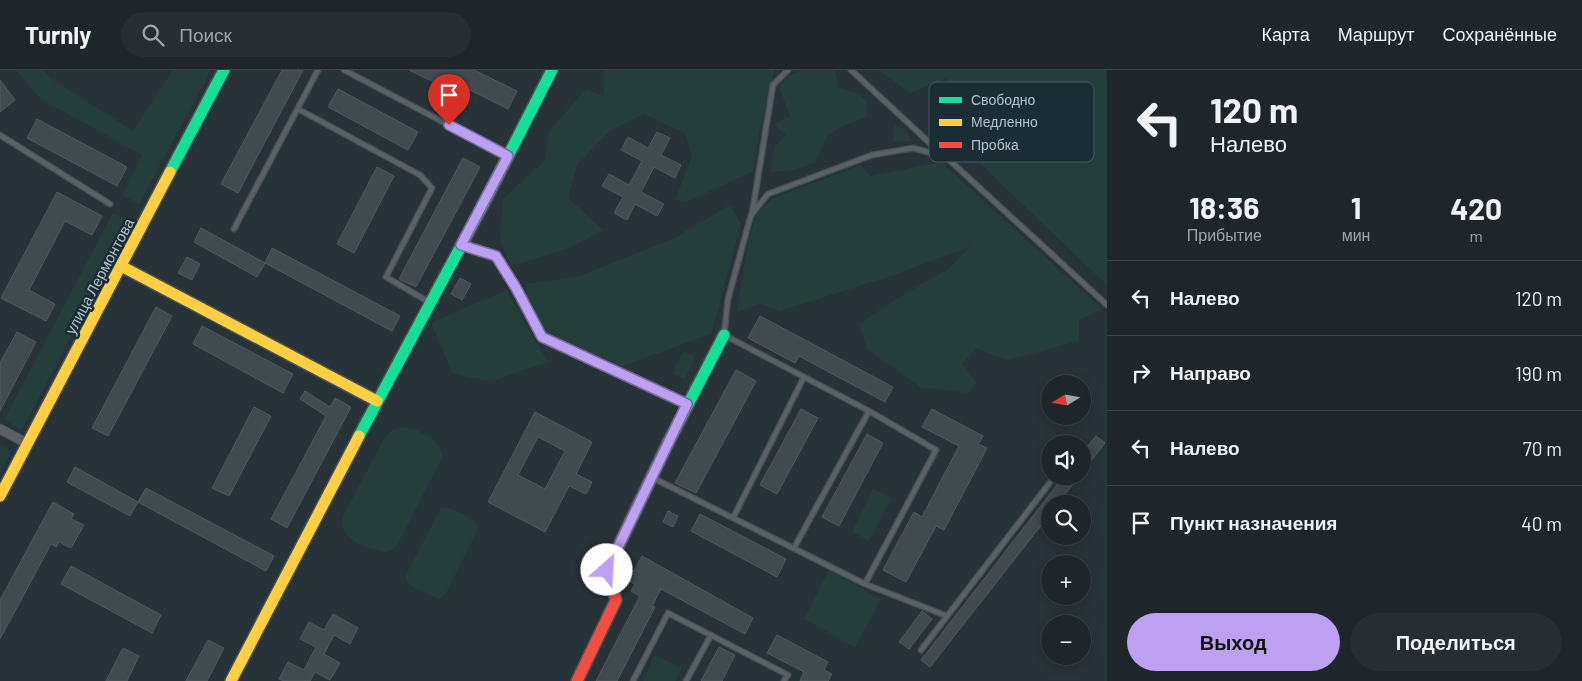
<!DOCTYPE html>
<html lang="ru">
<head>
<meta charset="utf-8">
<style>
	:root { --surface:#1e262b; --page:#262e33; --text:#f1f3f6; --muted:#a1a5a9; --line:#3c4347; --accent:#bca0f2 }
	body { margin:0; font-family:Barlow,sans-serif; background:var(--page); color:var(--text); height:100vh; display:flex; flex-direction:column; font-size:19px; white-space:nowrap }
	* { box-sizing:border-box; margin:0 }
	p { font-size:16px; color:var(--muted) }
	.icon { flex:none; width:28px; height:28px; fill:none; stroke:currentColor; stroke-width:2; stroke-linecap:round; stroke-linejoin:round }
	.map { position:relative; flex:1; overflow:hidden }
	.drawer { display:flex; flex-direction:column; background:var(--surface); width:475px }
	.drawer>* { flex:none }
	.hud { background:#1e262b; color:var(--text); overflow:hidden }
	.needle { width:32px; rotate:259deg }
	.fabs { position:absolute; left:1041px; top:305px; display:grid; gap:10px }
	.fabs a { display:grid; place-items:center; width:50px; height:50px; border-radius:50%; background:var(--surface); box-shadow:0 2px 12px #0003,0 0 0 1px var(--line); font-size:25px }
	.pin { position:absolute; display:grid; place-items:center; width:42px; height:42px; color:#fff; margin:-51px -21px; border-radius:50% 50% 50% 0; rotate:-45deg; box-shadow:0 0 5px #0007 }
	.pin .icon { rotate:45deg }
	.me { position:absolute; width:55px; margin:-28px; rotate:26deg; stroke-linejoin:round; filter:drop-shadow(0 0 4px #0008) }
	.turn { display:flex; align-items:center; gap:18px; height:105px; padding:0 20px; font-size:22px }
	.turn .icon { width:65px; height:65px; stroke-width:2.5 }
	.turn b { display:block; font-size:35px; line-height:42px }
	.eta { display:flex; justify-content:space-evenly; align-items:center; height:85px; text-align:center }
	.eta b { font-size:30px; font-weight:700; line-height:35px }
	.button { display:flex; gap:10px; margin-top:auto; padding:10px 20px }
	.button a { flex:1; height:58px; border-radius:30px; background:var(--accent); color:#111; font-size:20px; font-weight:700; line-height:58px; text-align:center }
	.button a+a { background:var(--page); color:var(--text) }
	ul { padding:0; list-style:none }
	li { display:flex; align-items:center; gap:15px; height:75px; padding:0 20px; border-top:1px solid var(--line) }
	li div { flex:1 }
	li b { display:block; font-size:19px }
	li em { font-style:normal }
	header { display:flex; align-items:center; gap:30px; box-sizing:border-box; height:70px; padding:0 25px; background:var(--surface); border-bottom:1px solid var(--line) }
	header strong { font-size:24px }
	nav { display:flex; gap:28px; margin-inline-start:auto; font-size:18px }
	.search { width:350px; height:45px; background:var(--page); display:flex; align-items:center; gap:12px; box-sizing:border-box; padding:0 18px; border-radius:28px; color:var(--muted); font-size:19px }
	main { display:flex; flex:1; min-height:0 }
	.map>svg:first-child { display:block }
	.green { fill:#253e3c }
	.building { fill:#414a4e; stroke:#505b60; fill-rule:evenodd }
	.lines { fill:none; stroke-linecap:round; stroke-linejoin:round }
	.lane-casing { stroke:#474f53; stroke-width:7 }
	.street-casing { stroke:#474f53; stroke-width:11 }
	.fast-casing { stroke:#474f53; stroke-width:14 }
	.slow-casing { stroke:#474f53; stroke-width:14 }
	.jam-casing { stroke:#474f53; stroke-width:14 }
	.lane { stroke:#596166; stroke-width:4.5 }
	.street { stroke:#596166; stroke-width:9 }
	.fast { stroke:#16e098; stroke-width:11 }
	.slow { stroke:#ffcf43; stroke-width:11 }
	.jam { stroke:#f24e42; stroke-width:11 }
	.route-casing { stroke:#7a689d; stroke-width:12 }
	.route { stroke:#bca0f2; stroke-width:9 }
	.labels { text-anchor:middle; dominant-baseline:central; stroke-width:5; stroke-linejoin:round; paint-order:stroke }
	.street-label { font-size:15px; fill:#b2c2ca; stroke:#1b2c34 }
	.key { fill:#1b2c34; stroke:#485961; stroke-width:1 }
	.key-label { font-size:14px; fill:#b2c2ca }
</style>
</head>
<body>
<header>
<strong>Turnly</strong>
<div class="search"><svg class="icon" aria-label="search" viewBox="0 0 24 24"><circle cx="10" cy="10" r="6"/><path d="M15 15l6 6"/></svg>Поиск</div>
<nav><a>Карта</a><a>Маршрут</a><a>Сохранённые</a></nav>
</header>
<main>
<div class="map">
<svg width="1107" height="611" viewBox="0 0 1107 611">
	<rect width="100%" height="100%" fill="#283339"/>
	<path class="green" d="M16 0H44L50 8 133 61 173 0H211L139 134 122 125 142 85 41 29Z
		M604 0H774L760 59 753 101 687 132 675 130 692 87 685 63 644 44 608 62 577 95 568 128 603 160 570 178 511 196 500 170 503 129 545 90 549 61 586 19 604 26Z
		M802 0H835L838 18 857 23 867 31V47L842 56 827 66 816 92 793 100 771 102 774 77 786 65 774 54 790 47 779 16 792 4Z
		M879 0H1107V7L1104 9H1107V215L951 66 994 43 952 52 932 41 947 8 910 23Z
		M894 54 906 60 912 71 893 72Z
		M941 92 1102 239 1079 250V271L1007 290 976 278 962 294 977 313 968 323 920 317 867 279 859 254 901 226 947 200 971 176 897 204 780 241 760 233 737 243 746 184 756 145 772 129 860 95 871 106Z
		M730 135 741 154 711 264 622 296 546 264 526 225V214L580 206 673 169Z
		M113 143 131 152 22 360 4 350Z
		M506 220 548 292 492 311 453 304 431 253Z
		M683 281 695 287 685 309 672 304Z
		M404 357C424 363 436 365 443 386L396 477 387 482C368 479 339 471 342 448L384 369 392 360Z
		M0 375 12 381 0 403Z
		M873 419 891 428 869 471 852 462Z
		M441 438C452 437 474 447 479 457L445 525 439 529 411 516 406 510V505Z
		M829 500 881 529 855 577 804 549Z
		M655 585 682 598 675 611H643Z"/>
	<path class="building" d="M282 0H303L238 123 221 114Z
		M409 0H474L517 21 508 39 446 8 442 16Z
		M0 10 15 30 0 42Z
		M338 19 418 62 408 80 328 37Z
		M37 49 127 97 117 116 27 68Z
		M657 62 670 68 661 85 681 95 675 108 654 97 641 122 664 134 657 146 635 134 627 150 614 143 623 127 602 116 609 104 629 115 642 91 621 80 628 67 648 78Z
		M463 88 480 97 416 217 399 209Z
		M377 97 394 106 354 183 337 174Z
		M57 122 102 146 92 165 65 151 29 220 55 234 46 251 1 228Z
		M201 158 265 193 257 207 194 172Z
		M272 178 400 246 392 261 265 193Z
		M187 187 200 194 192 210 178 203Z
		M460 208 471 214 462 230 451 224Z
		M156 237 172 246 108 366 92 358Z
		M760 246 893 317 885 332 799 286 795 293 748 268Z
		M202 256 293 304 283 323 193 274Z
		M17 262 36 272 0 341V293Z
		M736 300 756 311 696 423 675 413Z
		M305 321 330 337 335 328 351 337 287 458 271 449 326 346 300 329Z
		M254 337 271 346 229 426 212 418Z
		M801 339 818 348 777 424 760 415Z
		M932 339 983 366 978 374 987 378 944 460 936 456 906 512 883 500 914 442 922 447 959 376 922 357Z
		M535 342 592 372 576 404 592 412 586 424 569 416 545 462 488 432ZM538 367 565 381 545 419 518 405Z
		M867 364 883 373 839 456 822 447Z
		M1096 366 1105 373 1082 402V383Z
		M75 397 138 432 130 446 67 412Z
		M1064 406H1079L1058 434H1050V444L930 597 921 590Z
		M146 418 274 486 266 501 138 432Z
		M53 432 74 444 71 449 84 455 71 478 59 472 56 477 51 474 0 569V530Z
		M668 441 678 446 673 457 663 452Z
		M700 444 786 489 777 507 691 461Z
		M642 486 753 548 745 564 661 519 652 536 655 537 617 611H596L640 526 631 521 635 514 629 511Z
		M71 496 161 545 152 563 61 514Z
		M922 541 932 549 909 579 899 572Z
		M333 544 358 558 350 574 334 565 324 584 340 593 330 610 315 602 310 611H284L279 609 288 592 304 600 316 577 300 569 309 552 324 560Z
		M777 565 828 592 824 600 832 604 828 611H800L804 602 767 583Z
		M208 570 224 578 207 611H186Z
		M719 577 735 585 722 611H701Z
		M123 578 139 586 127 611H106Z"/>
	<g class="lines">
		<g class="lane-casing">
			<path id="lane" d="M344 0 506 85
				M851 0 945 87
				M298 39 420 105 432 118 386 207 429 232
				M0 65 110 134
				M752 144 773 15 788 0
				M234 159 318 0
				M653 408 865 514 947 546
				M733 448 804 307
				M794 478 869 341
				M865 514 936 380 869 341 724 265 728 229 751 145 768 124 872 85 913 78 946 87 1107 235
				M921 580 1055 406
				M633 611 668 543 788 605 784 611
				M686 611 711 565"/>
		</g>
		<g class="street-casing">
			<path id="street" d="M461 175 496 186 516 217 542 267 687 334
				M0 359 28 374"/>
		</g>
		<g class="fast-casing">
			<path id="fast" d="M170 102 224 0
				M359 366 483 135 552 0
				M668 373 724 265"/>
		</g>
		<g class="slow-casing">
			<path id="slow" d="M121 196 377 331
				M0 426 170 102
				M231 611 359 366"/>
		</g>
		<g class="jam-casing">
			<path id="jam" d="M577 611 616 530 607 500 668 373"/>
		</g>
		<use href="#lane" class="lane"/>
		<use href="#street" class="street"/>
		<use href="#fast" class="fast"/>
		<use href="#slow" class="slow"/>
		<use href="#jam" class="jam"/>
	</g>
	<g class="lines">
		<g class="route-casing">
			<path id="route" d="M449 55 508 86 461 175 496 186 516 218 542 267 687 334 607 500"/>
		</g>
		<use href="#route" class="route"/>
	</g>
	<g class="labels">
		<g class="street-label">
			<text transform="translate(99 206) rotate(-62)">улица Лермонтова</text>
		</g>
	</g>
	<rect x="929" y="12" width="165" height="80" rx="8" class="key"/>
	<rect x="939" y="27" width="23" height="6" fill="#16e098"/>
	<rect x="939" y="49" width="23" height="7" fill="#ffcf43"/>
	<rect x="939" y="72" width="23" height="6" fill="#f24e42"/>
	<g class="key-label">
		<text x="971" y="35">Свободно</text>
		<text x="971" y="57">Медленно</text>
		<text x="971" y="80">Пробка</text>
	</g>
</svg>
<div class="fabs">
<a><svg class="needle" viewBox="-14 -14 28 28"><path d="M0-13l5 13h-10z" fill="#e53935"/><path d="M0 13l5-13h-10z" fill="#a1a5a9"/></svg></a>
<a><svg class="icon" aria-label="sound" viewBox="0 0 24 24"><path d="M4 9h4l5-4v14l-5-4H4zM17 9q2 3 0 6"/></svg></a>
<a><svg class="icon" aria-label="search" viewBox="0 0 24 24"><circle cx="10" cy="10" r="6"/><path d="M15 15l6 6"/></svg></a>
<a>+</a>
<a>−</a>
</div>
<div class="pin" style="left:449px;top:55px;background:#d93025"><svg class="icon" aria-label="arrive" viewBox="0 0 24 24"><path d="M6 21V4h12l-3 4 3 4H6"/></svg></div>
<svg class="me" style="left:607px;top:500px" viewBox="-20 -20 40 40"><circle r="19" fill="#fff"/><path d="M0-13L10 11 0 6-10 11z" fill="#bca0f2"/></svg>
</div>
<section class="drawer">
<div class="hud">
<div class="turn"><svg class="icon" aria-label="left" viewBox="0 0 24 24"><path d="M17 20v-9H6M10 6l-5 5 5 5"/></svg><div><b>120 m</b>Налево</div></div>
</div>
<div class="eta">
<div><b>18:36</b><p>Прибытие</p></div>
<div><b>1</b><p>мин</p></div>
<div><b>420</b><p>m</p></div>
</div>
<ul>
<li><svg class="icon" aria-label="left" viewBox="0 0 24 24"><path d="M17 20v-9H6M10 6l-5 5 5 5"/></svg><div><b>Налево</b></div><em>120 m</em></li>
<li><svg class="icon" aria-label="right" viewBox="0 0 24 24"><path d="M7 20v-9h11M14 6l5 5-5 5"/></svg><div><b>Направо</b></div><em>190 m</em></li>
<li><svg class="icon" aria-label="left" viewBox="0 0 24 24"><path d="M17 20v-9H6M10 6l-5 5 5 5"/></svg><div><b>Налево</b></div><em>70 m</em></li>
<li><svg class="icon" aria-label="arrive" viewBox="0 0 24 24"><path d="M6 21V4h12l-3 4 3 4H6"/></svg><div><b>Пункт назначения</b></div><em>40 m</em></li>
</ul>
<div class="button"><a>Выход</a><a>Поделиться</a></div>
</section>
</main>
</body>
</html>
